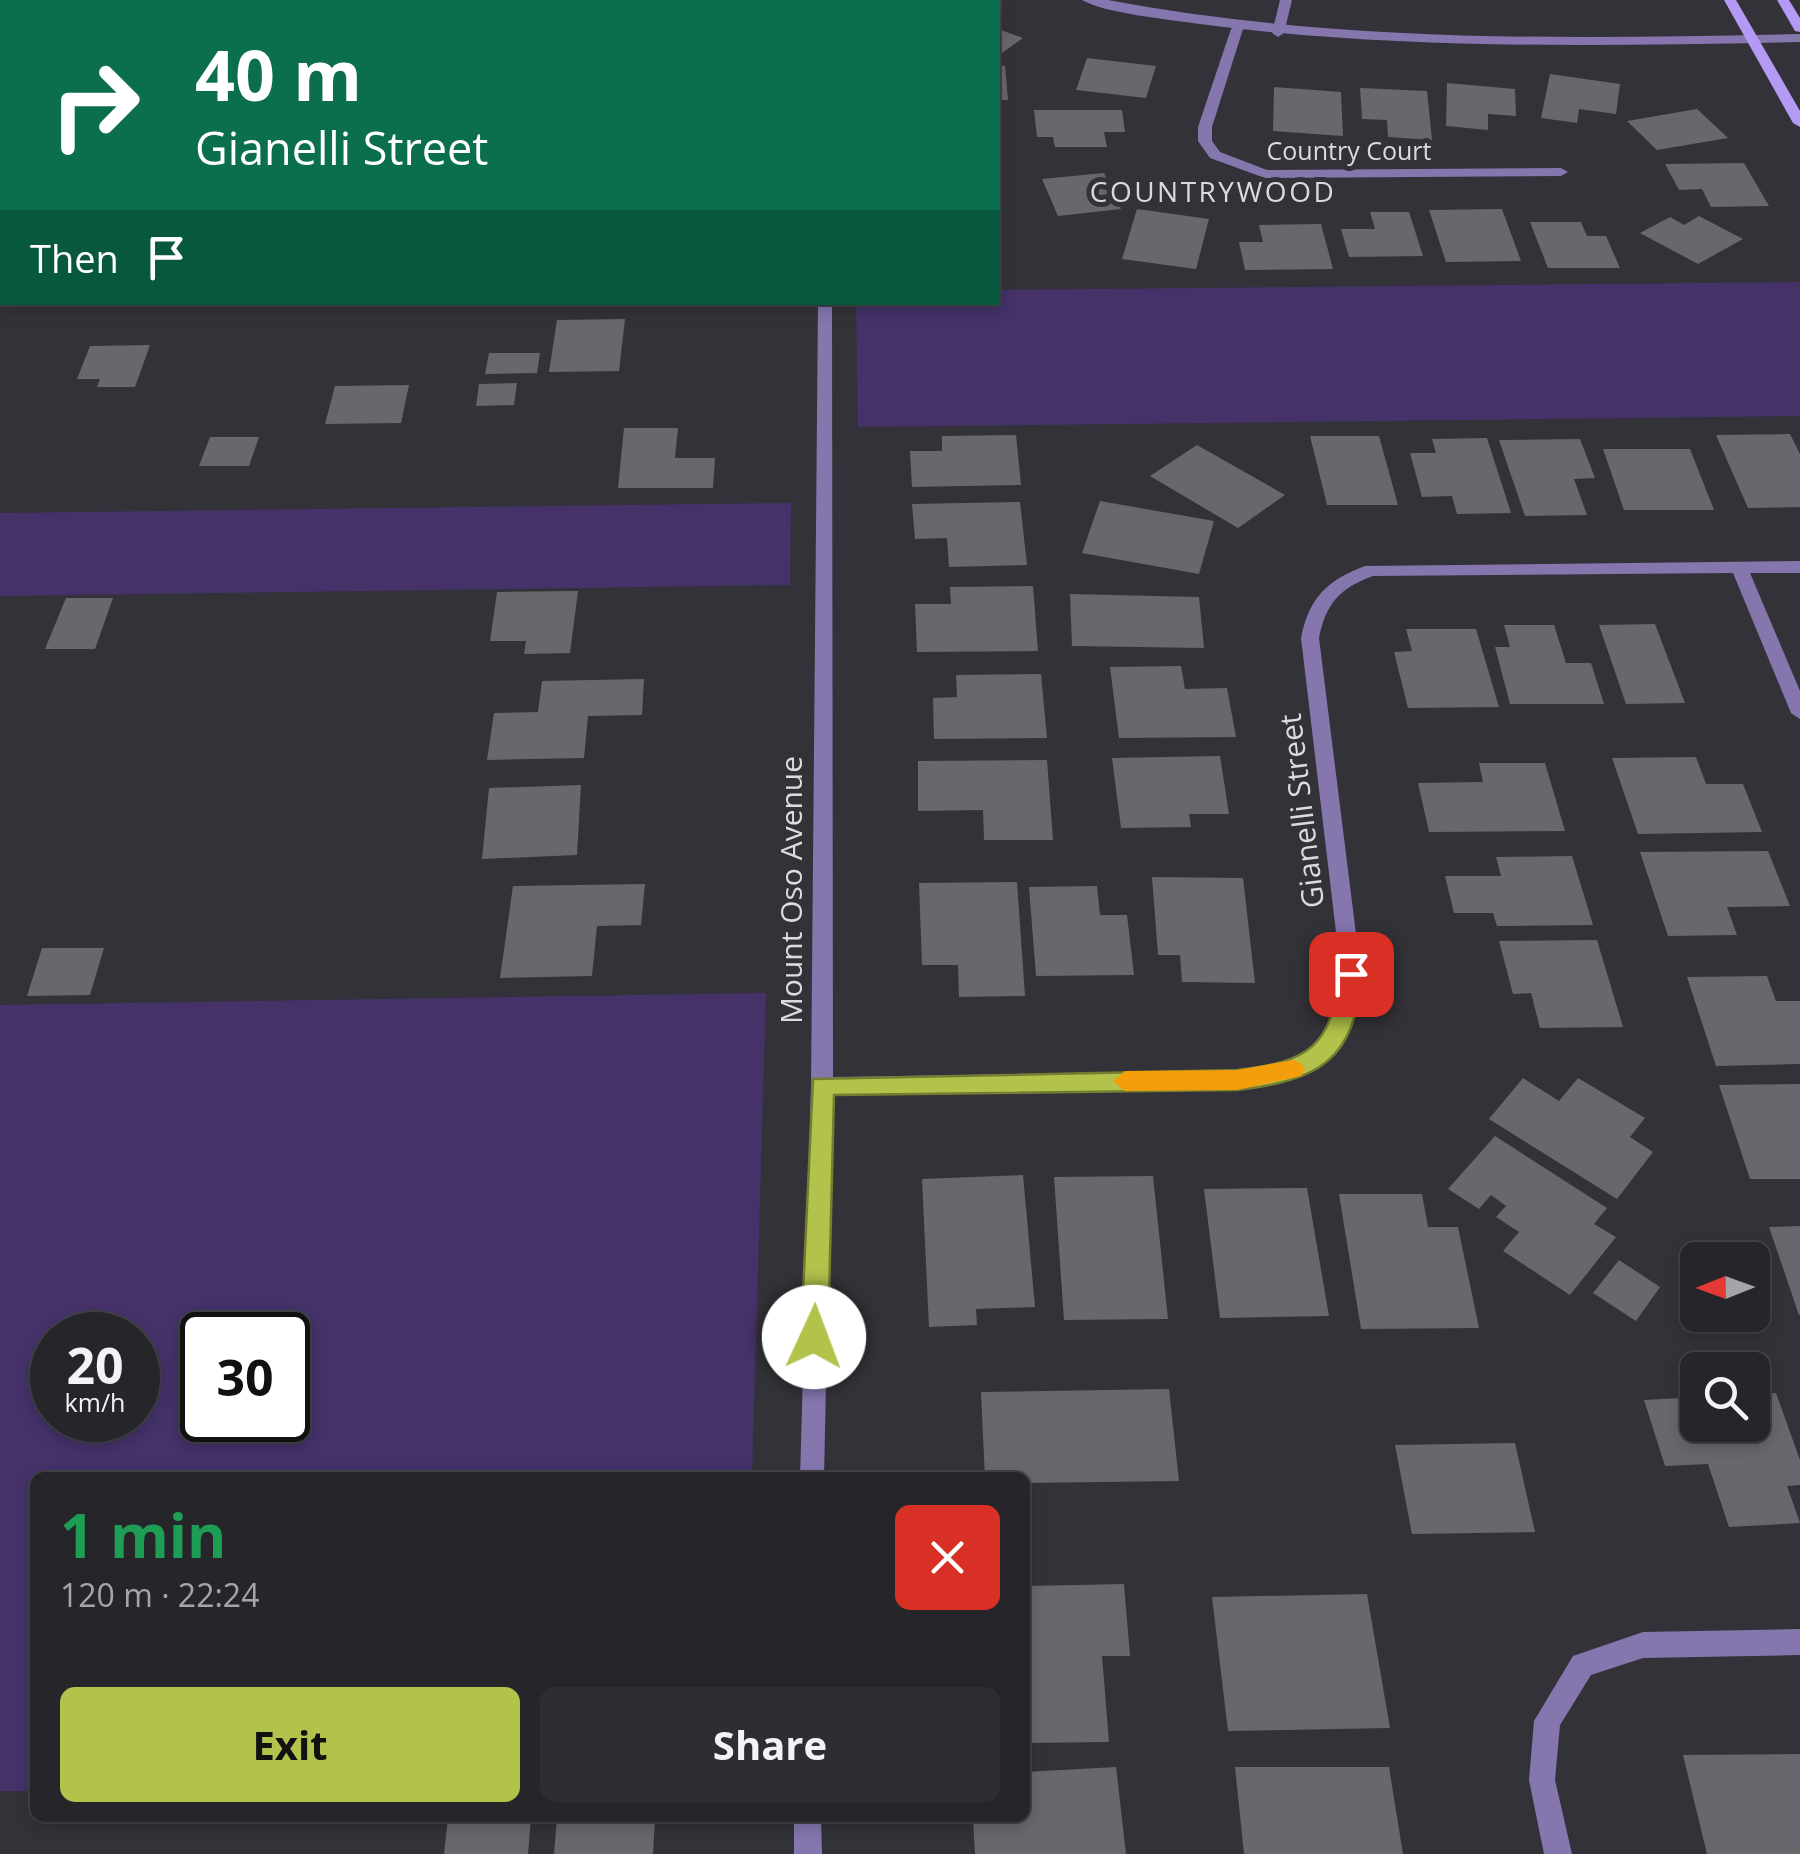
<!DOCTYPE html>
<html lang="en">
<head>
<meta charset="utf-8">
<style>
	:root { --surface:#26262a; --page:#2e2e32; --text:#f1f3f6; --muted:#a4a5a8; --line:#424347; --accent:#b3c24b }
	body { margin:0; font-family:"Open Sans",sans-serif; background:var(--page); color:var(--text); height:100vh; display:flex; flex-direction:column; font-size:38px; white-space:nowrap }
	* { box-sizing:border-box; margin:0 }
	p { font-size:32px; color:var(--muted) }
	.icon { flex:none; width:55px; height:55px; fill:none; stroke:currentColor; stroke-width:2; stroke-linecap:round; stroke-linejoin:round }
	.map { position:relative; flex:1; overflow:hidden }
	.sheet { position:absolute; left:30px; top:1472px; width:1000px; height:350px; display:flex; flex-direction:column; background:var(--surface); border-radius:15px; box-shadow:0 5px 15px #0003,0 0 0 2px var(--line) }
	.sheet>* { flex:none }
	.hud { position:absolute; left:0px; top:0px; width:1000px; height:305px; box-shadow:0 5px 15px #0003,0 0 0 2px var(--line); background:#0b6e4f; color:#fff; overflow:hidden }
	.needle { width:65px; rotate:269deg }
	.tools { position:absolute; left:1680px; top:1242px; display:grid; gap:20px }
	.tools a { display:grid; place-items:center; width:90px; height:90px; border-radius:15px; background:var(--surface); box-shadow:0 5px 15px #0003,0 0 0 2px var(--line); font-size:50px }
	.speed { position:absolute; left:30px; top:1312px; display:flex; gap:20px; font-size:50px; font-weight:700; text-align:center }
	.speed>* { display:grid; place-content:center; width:130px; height:130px; border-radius:50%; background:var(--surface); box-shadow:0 5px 15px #0003,0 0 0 2px var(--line); line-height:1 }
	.speed small { font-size:25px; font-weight:400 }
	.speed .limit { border:5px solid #111; border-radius:15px; background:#fff; color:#111 }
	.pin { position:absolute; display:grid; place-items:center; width:85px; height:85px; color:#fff; margin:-42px; border-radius:20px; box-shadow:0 5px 15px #0006 }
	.me { position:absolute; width:110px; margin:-55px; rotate:2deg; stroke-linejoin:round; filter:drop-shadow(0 0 8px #0008) }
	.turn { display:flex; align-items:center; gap:35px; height:210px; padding:0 30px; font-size:45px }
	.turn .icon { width:130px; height:130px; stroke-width:2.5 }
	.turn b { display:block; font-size:70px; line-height:85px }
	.then { display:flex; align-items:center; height:95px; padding:0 30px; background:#0003; gap:20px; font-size:38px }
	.round { display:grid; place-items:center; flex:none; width:105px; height:105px; border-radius:15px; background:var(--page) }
	.overview { display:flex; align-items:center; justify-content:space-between; height:170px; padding:0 30px }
	h1 { font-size:60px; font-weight:700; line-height:75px; color:#1e9e55 }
	.action { display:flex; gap:20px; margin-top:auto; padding:20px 30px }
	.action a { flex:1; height:115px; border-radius:15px; background:var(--accent); color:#111; font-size:40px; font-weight:700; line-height:115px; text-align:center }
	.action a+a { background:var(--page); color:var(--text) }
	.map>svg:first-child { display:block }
	.green { fill:#443269; fill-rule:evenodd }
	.building { fill:#69676e }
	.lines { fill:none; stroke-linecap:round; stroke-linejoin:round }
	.service { fill:#8576ae; fill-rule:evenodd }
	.minor { fill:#8576ae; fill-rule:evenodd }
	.tertiary { fill:#8576ae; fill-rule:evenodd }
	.secondary { fill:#b49af4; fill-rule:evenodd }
	.route { fill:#b3c24b; stroke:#747e31; stroke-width:2.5 }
	.slow { fill:#f59e0b }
	.labels { text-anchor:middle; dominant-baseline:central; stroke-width:10; stroke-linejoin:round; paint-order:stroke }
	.far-street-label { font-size:25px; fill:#dcdbdf; stroke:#333238 }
	.far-neighbourhood-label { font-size:28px; letter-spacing:2.5px; fill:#dad8e0; stroke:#333238 }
	.street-label { font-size:30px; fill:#dcdbdf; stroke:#333238 }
</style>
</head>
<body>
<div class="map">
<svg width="1800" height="1854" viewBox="0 0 1800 1854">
	<rect width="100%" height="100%" fill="#333238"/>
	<path class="green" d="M1800 282V416L858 427 856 303 998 302V290Z
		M791 503 790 585 0 596V513Z
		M766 993 752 1477 35 1478V1791H0V1005ZM52 1335H138V1420H52ZM202 1335H288V1420H202Z"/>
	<path class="building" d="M998 29 1023 38 998 56Z
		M1087 58 1156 66 1146 98 1076 90Z
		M998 66H1005L1008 100H998Z
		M1550 74 1620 84 1616 114 1579 109 1577 123 1541 118Z
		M1447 83 1515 89 1516 116 1488 114V130L1446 126Z
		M1274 87 1341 92 1343 136 1273 131Z
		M1360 88 1427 91 1432 140 1388 137 1387 120 1362 119Z
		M1697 109 1728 138 1657 150 1627 121Z
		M1034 110H1122L1125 132H1104L1107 147H1055L1053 137H1037Z
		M1744 163 1769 206 1711 207 1702 189 1679 190 1665 164Z
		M1104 173 1121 209 1058 216 1042 179Z
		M1137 209 1209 219 1196 269 1122 259Z
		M1502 209 1521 261 1446 262 1429 210Z
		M1370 212H1409L1423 256 1349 257 1341 229H1375Z
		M1699 216 1743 239 1698 264 1640 233 1670 217 1684 225Z
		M1530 222H1581L1587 236H1606L1620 268H1548Z
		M1321 224 1333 269 1245 270 1239 242H1263L1259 225Z
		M625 319 619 371 549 372 557 320Z
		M150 345 135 387H97L100 379H77L90 346Z
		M489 353H540L537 373 485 374Z
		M517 383 514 405 476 406 479 384Z
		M409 385 401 423 325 424 335 386Z
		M624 428H678L675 458H715L713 488H618Z
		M1790 434 1800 454V507L1748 508 1716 435Z
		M1016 435 1021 485 912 487 910 451H942V436Z
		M1310 436H1379L1398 505H1327Z
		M210 437H259L249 466H199Z
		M1487 438 1511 513 1457 514 1452 496 1422 497 1410 453H1436L1432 439Z
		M1580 439 1595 478 1574 479 1587 515 1525 516 1499 440Z
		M1197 445 1285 495 1238 528 1150 476Z
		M1603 449H1690L1714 510H1624Z
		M1100 501 1214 521 1199 574 1082 553Z
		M1020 502 1027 565 949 567 947 538 915 539 912 504Z
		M1033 586 1038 651 917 652 915 604H951L950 587Z
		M578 591 570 653 524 654 526 641H490L497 592Z
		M1070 594 1199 597 1204 648 1072 646Z
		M66 598H113L95 649H45Z
		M1655 624 1685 703 1626 704 1599 625Z
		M1504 625H1554L1566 663H1591L1604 704H1510L1495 647H1510Z
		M1406 629H1476L1499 707 1408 708 1394 652 1412 651Z
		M1181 666 1185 689 1227 688 1236 737 1119 738 1110 667Z
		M1041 674 1047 738 934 739 933 698 957 697 956 675Z
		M644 679 642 715 588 716 584 758 487 760 494 713 538 712 542 681Z
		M1220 756 1229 814H1189L1191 827 1121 828 1112 758Z
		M1696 757 1706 784H1743L1762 832 1638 834 1612 758Z
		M1047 760 1053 840H984L983 810 918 811V761Z
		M1479 763H1545L1565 831 1429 832 1418 783 1483 782Z
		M581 785 577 855 482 859 489 788Z
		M1768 851 1790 906 1727 907 1737 935 1668 936 1640 852Z
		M1572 856 1593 925 1497 926 1493 913H1454L1445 876H1501L1496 857Z
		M1152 877 1243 878 1255 983 1182 982 1180 955H1158Z
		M1017 882 1025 996 959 997 958 965H922L919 883Z
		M645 884 641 925 597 926 592 976 500 978 513 886Z
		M1097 886 1100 915H1127L1134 975 1036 976 1029 887Z
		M1597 940 1623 1027 1540 1028 1531 993 1513 994 1499 941Z
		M42 948H104L90 995 27 996Z
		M1767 976 1776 1001H1800V1064L1716 1066 1687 977Z
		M1523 1078 1559 1101 1578 1078 1645 1118 1630 1137 1653 1152 1617 1199 1489 1119Z
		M1800 1084V1179H1750L1719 1085Z
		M1495 1136 1607 1208 1594 1224 1616 1237 1570 1295 1503 1251 1519 1232 1496 1217 1506 1206 1491 1195 1479 1209 1448 1189Z
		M1023 1175 1035 1307 976 1309 977 1325 929 1327 922 1179Z
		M1153 1176 1168 1319 1064 1320 1054 1177Z
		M1307 1188 1329 1316 1220 1318 1204 1189Z
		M1339 1194H1422L1428 1227H1458L1479 1328 1361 1329Z
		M1800 1226V1315H1799L1769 1227Z
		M1619 1260 1660 1287 1636 1321 1593 1293Z
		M1169 1389 1179 1481 1025 1483V1478H985L981 1392Z
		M1776 1393 1800 1460V1485L1787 1486 1800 1523 1729 1527 1708 1464 1665 1466 1644 1400 1698 1397V1425H1752V1394Z
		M1515 1443 1535 1532 1412 1534 1395 1445Z
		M1124 1584 1130 1656H1102L1109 1742 1025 1743V1586Z
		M1367 1594 1390 1728 1228 1731 1212 1597Z
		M1800 1754V1854H1707L1683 1755Z
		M1116 1767 1126 1854H975L973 1818H1025V1772Z
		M1235 1767H1389L1403 1854H1244Z
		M448 1818H531L528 1854H444Z
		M557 1818H655L653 1854H554Z"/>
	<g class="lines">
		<path class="service" d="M1280 0H1292L1284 33 1278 37 1272 33Z"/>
		<path class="minor" d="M1237 25 1243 29 1212 127V141L1220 152 1267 170 1561 168 1568 172 1561 176 1265 178 1210 158 1198 141V127L1231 29Z
			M0 50H2V58H0Z
			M818 302H832L833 1077 1237 1071C1310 1061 1329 1049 1341 974L1301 638C1309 598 1327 580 1365 566L1800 561V573H1750L1800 691V719L1791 713 1733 573 1373 576C1340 588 1326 603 1319 638L1361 974C1349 1058 1318 1077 1237 1089L832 1095 824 1478H800L811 1086Z
			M1800 1629V1655L1643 1658 1591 1675 1560 1725 1555 1780 1572 1854H1544L1529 1780 1534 1721 1573 1656 1643 1632Z
			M794 1818H821L822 1854H794Z"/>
		<path class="tertiary" d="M1082 0H1108C1337 43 1568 39 1800 34V42C1599 46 1399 50 1200 24 1172 20 1103 13 1082 0Z"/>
		<path class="secondary" d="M1724 0H1736L1800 111V127L1793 123Z
			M1777 0H1789L1800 18V32L1795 31Z"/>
	</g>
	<path class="route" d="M1351 965 1362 974C1354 1061 1320 1080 1237 1090L834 1095 828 1337 824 1346H805L801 1337 813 1079 1237 1070C1308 1062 1332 1047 1339 974Z"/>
	<path class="slow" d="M1293 1060 1301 1063 1305 1069 1301 1076 1237 1090 1125 1091 1113 1081 1125 1071 1237 1070Z"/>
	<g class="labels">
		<g class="far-street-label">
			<text x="1349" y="150">Country Court</text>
		</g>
		<g class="far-neighbourhood-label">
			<text x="1213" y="191">COUNTRYWOOD</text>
		</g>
		<g class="street-label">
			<text transform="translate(1301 811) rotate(-97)">Gianelli Street</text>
			<text transform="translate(790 890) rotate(-90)">Mount Oso Avenue</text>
		</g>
	</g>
</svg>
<div class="tools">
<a><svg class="needle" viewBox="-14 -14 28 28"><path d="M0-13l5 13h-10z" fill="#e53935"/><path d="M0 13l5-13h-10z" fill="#a4a5a8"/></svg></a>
<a><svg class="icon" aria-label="search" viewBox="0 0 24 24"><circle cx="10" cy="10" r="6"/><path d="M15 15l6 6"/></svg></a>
</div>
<div class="speed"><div>20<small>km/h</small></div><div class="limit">30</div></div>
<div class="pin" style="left:1351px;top:974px;background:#d93025"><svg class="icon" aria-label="arrive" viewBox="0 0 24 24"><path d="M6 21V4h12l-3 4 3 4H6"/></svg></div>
<svg class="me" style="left:814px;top:1337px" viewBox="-20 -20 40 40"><circle r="19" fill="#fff"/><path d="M0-13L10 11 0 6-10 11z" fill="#b3c24b"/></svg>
<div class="hud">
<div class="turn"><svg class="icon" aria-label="right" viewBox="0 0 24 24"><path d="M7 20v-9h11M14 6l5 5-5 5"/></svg><div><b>40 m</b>Gianelli Street</div></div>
<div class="then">Then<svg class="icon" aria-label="arrive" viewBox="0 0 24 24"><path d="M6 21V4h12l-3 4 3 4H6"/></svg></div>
</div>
<section class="sheet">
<div class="overview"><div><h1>1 min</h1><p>120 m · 22:24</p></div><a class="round" style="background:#d93025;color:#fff"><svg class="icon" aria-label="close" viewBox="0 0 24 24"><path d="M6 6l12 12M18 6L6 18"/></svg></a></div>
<div class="action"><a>Exit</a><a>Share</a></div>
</section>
</div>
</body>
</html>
